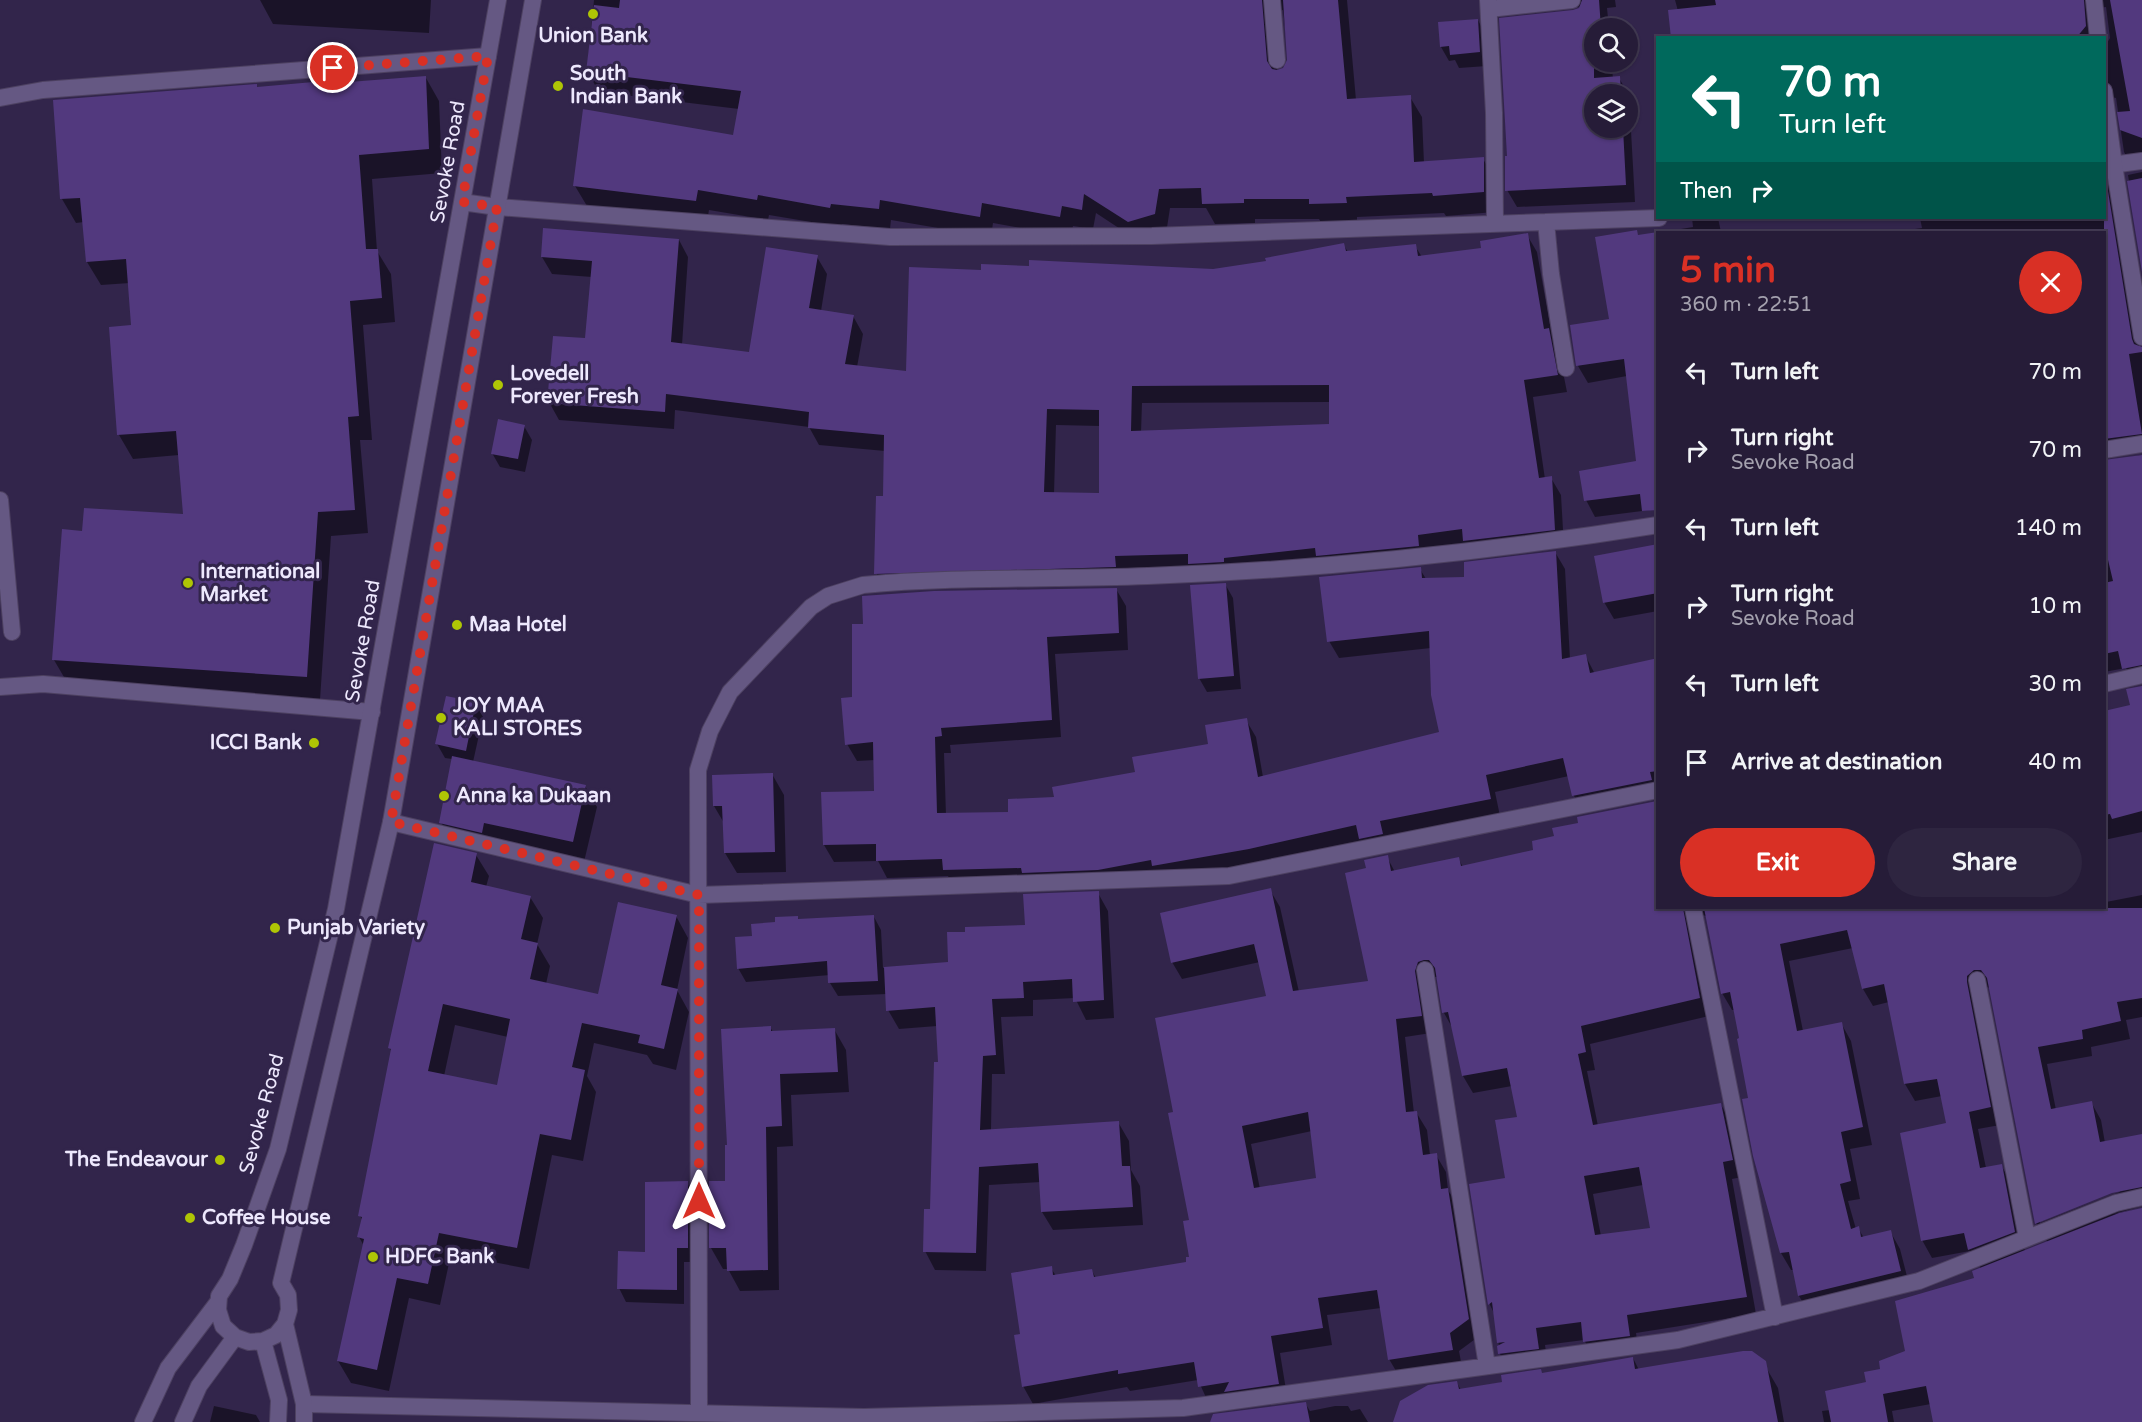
<!DOCTYPE html>
<html lang="en">
<head>
<meta charset="utf-8">
<style>
	:root { --surface:#261c38; --page:#2e2540; --text:#f1f3f6; --muted:#a4a1ae; --line:#423a53; --accent:#d93025 }
	body { margin:0; font-family:"Varela Round",sans-serif; background:var(--page); color:var(--text); height:100vh; display:flex; flex-direction:column; font-size:22px; white-space:nowrap }
	* { box-sizing:border-box; margin:0 }
	p { font-size:20px; color:var(--muted) }
	.icon { flex:none; width:33px; height:33px; fill:none; stroke:currentColor; stroke-width:2; stroke-linecap:round; stroke-linejoin:round }
	.map { position:relative; flex:1; overflow:hidden }
	.panel { position:absolute; left:1656px; top:231px; width:450px; height:678px; display:flex; flex-direction:column; background:var(--surface); border-radius:0px; box-shadow:0 2px 4px #0004,0 0 0 2px var(--line) }
	.panel>* { flex:none }
	.guide { position:absolute; left:1656px; top:36px; width:450px; height:183px; border-radius:0px; box-shadow:0 2px 4px #0004,0 0 0 2px var(--line); background:#00695c; color:#fff; overflow:hidden }
	.controls { position:absolute; left:1584px; top:18px; display:grid; gap:12px }
	.controls a { display:grid; place-items:center; width:54px; height:54px; border-radius:50%; background:var(--surface); box-shadow:0 2px 4px #0004,0 0 0 2px var(--line); font-size:30px }
	.pin { position:absolute; display:grid; place-items:center; width:51px; height:51px; color:#fff; margin:-26px; border:3px solid #fff; border-radius:50%; box-shadow:0 2px 6px #0007 }
	.me { position:absolute; width:66px; margin:-33px; rotate:0deg; stroke-linejoin:round; filter:drop-shadow(0 0 4px #0008) }
	.turn { display:flex; align-items:center; gap:21px; height:126px; padding:0 24px; font-size:27px }
	.turn .icon { width:78px; height:78px; stroke-width:2.5 }
	.turn b { display:block; font-size:42px; line-height:51px }
	.then { display:flex; align-items:center; height:57px; padding:0 24px; background:#0003; gap:12px; font-size:22px }
	.round { display:grid; place-items:center; flex:none; width:63px; height:63px; border-radius:32px; background:var(--page) }
	.headline { display:flex; align-items:center; justify-content:space-between; height:102px; padding:0 24px }
	h1 { font-size:36px; font-weight:800; line-height:45px; color:var(--accent) }
	.button { display:flex; gap:12px; margin-top:auto; padding:12px 24px }
	.button a { flex:1; height:69px; border-radius:36px; background:var(--accent); color:#fff; font-size:24px; font-weight:800; line-height:69px; text-align:center }
	.button a+a { background:var(--page); color:var(--text) }
	ul { padding:0; list-style:none }
	li { display:flex; align-items:center; gap:18px; height:78px; padding:0 24px }
	li div { flex:1 }
	li b { display:block; font-size:22px }
	li em { font-style:normal }
	.map>svg:first-child { display:block }
	.shadow { fill:#0007; fill-rule:evenodd }
	.building { fill:#52397e; fill-rule:evenodd }
	.lines { fill:none; stroke-linecap:round; stroke-linejoin:round }
	.minor-casing { stroke:#4d4161; stroke-width:18 }
	.tertiary-casing { stroke:#4d4161; stroke-width:18 }
	.secondary-casing { stroke:#4d4161; stroke-width:18 }
	.minor { stroke:#655883; stroke-width:16 }
	.tertiary { stroke:#655883; stroke-width:16 }
	.secondary { stroke:#655883; stroke-width:16 }
	.route { stroke:#d93025; stroke-width:10; stroke-dasharray:0 18 }
	.poi-dot { fill:#afc505; stroke:#32254b; stroke-width:2 }
	.labels { text-anchor:middle; dominant-baseline:central; stroke-width:6; stroke-linejoin:round; paint-order:stroke }
	.poi-label { font-size:20px; font-weight:bold; fill:#ede8fd; stroke:#32254b; text-anchor:start }
	.street-label { font-size:20px; fill:#ede8fd; stroke:#32254b }
</style>
</head>
<body>
<div class="map">
<svg width="2142" height="1422" viewBox="0 0 2142 1422">
	<rect width="100%" height="100%" fill="#32254b"/>
	<path class="shadow" d="M260 0H431L429 33 273 24Z
		M594 0H1347L1356 100 1410 97 1422 117 1424 163 1483 159 1495 179V212L1446 216 1444 213 1357 217V223L1322 224 1319 219H1255V223L1215 224 1206 208H1170L1166 234 1140 242 1096 213 1093 229 1073 226 1071 237 993 223 991 237 891 220 890 229 842 224 841 227 769 215 768 220 709 210 707 221 587 206 575 186 734 137 739 109 599 92 587 71ZM1283 10 1289 60 1285 69 1277 72 1272 21 1277 12Z
		M1508 0H1615L1616 7 1607 8 1609 28H1594V62H1611L1613 78H1619L1629 95 1635 202 1517 207 1507 190 1509 157 1574 12 1586 6 1516 13ZM1594 94H1628V128H1594Z
		M1675 0H2142V169L2134 170 2124 152 2116 98 2112 97 2104 105V48L2110 38 2106 7 2098 8 2095 38H1672L1678 11Z
		M1478 20 1485 34 1487 66 1459 68 1455 60 1449 61 1441 47 1440 23Z
		M426 78 439 101 442 173 372 179 377 251 391 274 395 322 363 325 372 440H360L368 533 331 536 320 700 68 684 54 660 84 532 184 516 179 455 133 459 119 435 133 326 130 283 101 285 87 262 84 222 76 223 62 199 55 101Z
		M2104 124 2111 173 2105 178 2114 195 2139 348H2142V452L2112 457 2104 460V232H1894L1922 228 1920 218H2104Z
		M2142 172V262L2128 175Z
		M1692 218H1718L1721 232H1663L1693 227Z
		M1636 232 1639 237 1658 509 1595 517 1586 500 1638 462 1627 376 1588 383 1578 366 1611 320Z
		M1527 235 1537 252 1552 336 1558 347 1567 392 1533 397 1545 479 1551 478 1561 495 1564 547 1125 583 886 590 876 573 884 498 885 451 819 445 809 427 675 410 674 429 559 420 549 402 586 340 592 277 552 274 542 257 679 240 688 257 682 345 750 353 817 257 827 274 821 311 853 316 863 334 857 367 907 372 982 271 1213 270 1267 262 1343 244 1348 252 1415 246 1422 257 1482 249ZM1330 402 1331 425 1141 433 1142 403ZM1056 425 1100 426V495L1054 494Z
		M524 426 532 440 525 472 500 467 492 453Z
		M2142 455V674L2131 676 2126 668 2104 672V462Z
		M1658 546V611L1614 619 1604 602Z
		M1555 552 1565 569 1570 659 1585 655 1595 674 1658 659V784L1584 813 1574 796 1569 776 1495 792 1500 816 1259 866 954 887 948 876 887 878 878 861 834 862 824 845 875 792V760L857 761 847 744 853 698 1116 589 1126 606 1128 650 1055 654 1061 737 950 745 951 753H944L946 815 1010 813 1137 773 1210 745 1246 720 1256 737 1263 777 1441 734 1431 648 1339 658 1329 641 1420 569 1426 579 1466 578Z
		M1225 584 1233 598 1241 689 1207 692 1199 678Z
		M2142 699V832L2104 840V712L2132 706Z
		M475 703 483 717 473 762 585 786 597 807 584 862 453 843 441 822 452 759 445 758 437 744Z
		M772 774 784 795 786 872 737 873 725 853 724 823 714 806Z
		M1658 808V908H2104V894L2106 902 2142 895V1017L2126 1020 2130 1039 2091 1047 2092 1056 2047 1064 2056 1110 2091 1102 2101 1120 2105 1143 2142 1135V1206L2113 1214 2142 1209V1422H1935L1931 1404 1892 1411 1894 1422H1824L1822 1411 1830 1410 1907 1352 1975 1279 1981 1269 1970 1251 1932 1258 1922 1240 1948 1125 1942 1096 1915 1101 1905 1084 1889 1002 1873 1006 1863 989 1853 948 1789 961 1803 1031 1841 1023 1851 1041 1872 1145 1850 1149 1860 1199 1848 1201 1856 1229 1858 1228 1864 1238 1890 1231 1900 1249 1910 1288 1809 1313 1799 1296 1794 1270H1791L1781 1253 1735 1010H1732L1722 993 1707 916 1702 915 1709 1016 1590 1044 1595 1070 1587 1071 1598 1126 1721 1105 1731 1122 1742 1177 1732 1179 1756 1314 1636 1333 1639 1353 1595 1359 1584 1340 1545 1345 1548 1366 1510 1371 1500 1354 1495 1315 1490 1305 1471 1186 1507 1179 1519 1118 1512 1086 1473 1093 1463 1076 1453 1029 1444 1013 1438 977H1434L1428 980 1431 1033 1405 1037 1414 1113 1416 1112 1427 1130 1430 1155H1436L1446 1172 1448 1190 1458 1207 1478 1337 1459 1351 1462 1367 1399 1376 1389 1359 1381 1308 1327 1315 1332 1345 1280 1353 1288 1402 1209 1404 1198 1380 1130 1391 1127 1387 1033 1404 1023 1386 1021 1335 1051 1268 1056 1276 1092 1271 1096 1278 1188 1264 1191 1258V1221L1175 1113 1268 998 1260 962 1182 979 1172 962 1270 890 1280 907 1299 992 1370 982 1367 869 1387 857 1395 872 1458 858 1463 867 1535 851 1555 838ZM1986 987 1991 988 2036 1223 2048 1243 2025 1252 2011 1183 2001 1165 1986 1168 1978 1129 2000 1125ZM1312 1131 1318 1179 1260 1189 1251 1144ZM1643 1185 1651 1229 1601 1236 1593 1194ZM2119 1189 2120 1192 2040 1223V1220Z
		M476 855 489 876 486 887 530 897 543 918 537 944 550 966 546 984 599 995 676 916 688 938 677 990 689 1012 676 1070 653 1064 647 1055 594 1043 587 1076 596 1092 583 1161 552 1155 529 1269 451 1254 440 1305 409 1298 389 1391 351 1383 338 1361 364 1246 359 1237 363 1221 360 1216 392 1053 390 1048ZM455 1025 508 1037 498 1086 444 1076Z
		M1098 893 1108 911 1114 1018 1086 1020 1075 998 1033 1000V1016L1001 1017 1005 1074H992L991 1130 1118 1122 1129 1141 1131 1170 1140 1186 1143 1225 1053 1230 1042 1212 1041 1182 989 1185 986 1271 935 1270 925 1251 932 1210 940 1064 937 1026 899 1029 888 1010 887 994 838 996 830 983V975L746 982 738 968 753 937 776 924 797 917 799 920 874 917 881 930 883 968 949 963 967 933 1026 926Z
		M770 1027 773 1032 834 1029 846 1050 849 1092 791 1095 793 1146 777 1147 779 1290 740 1291 728 1269H723L711 1248 727 1183 728 1146Z
		M687 1183 695 1197V1262H684V1304L626 1302 619 1288 646 1254Z
		M1760 1357 1778 1388 1784 1422H1394L1457 1383 1461 1390 1633 1358 1639 1370Z
		M1305 1403 1310 1411 1335 1406H1348L1351 1411 1360 1409 1368 1422H1211Z
		M214 1406 256 1415 260 1422H210Z"/>
	<path class="building" d="M620 0H1262L1267 61 1272 69 1277 70 1283 68 1287 60 1283 0H1338L1347 99 1411 95 1414 162 1484 157V192L1433 196 1432 193 1346 197 1347 203 1309 204V199H1244V203L1202 204 1201 188 1159 189 1155 214 1128 222 1084 194 1082 210 1062 206 1060 217 982 203 980 217 880 200 879 209 831 204 830 208 758 195 757 200 698 190 696 201 573 186 583 109 733 135 741 91 586 72 594 5 619 8Z
		M1582 0H1599L1601 28H1594V78L1620 76 1621 94H1594V128H1623L1626 185 1505 191V156H1507L1499 18 1573 10 1579 8Z
		M1715 0H2084L2086 26 2076 38H1671L1668 10 1716 5Z
		M2110 0H2142V138L2120 130 2117 112 2130 111Z
		M1478 19 1480 52 1450 55 1449 46 1440 47 1438 22Z
		M426 76 429 149 359 155 366 249H378L382 298 350 301 359 416 348 417 355 510 318 512 307 677 52 660 62 529 82 531 84 508 183 514 176 431 117 435 109 327 131 325 126 259 86 262 80 198 60 199 53 100 257 84V87L336 80V83Z
		M2142 178V272L2127 181Z
		M2104 185H2107L2132 339 2134 344 2142 347V352L2129 354 2142 434 2104 439Z
		M543 228 679 239 671 342 749 352 766 247 818 255 809 308 854 315 845 364 906 371 909 267 981 270V264L1029 266V260L1213 269 1266 261 1265 258 1344 243 1346 251 1416 244 1418 256 1481 248 1480 241 1528 233 1544 329 1549 328 1558 375 1524 380 1539 478 1552 476 1555 530 1463 541 1462 529 1418 535 1419 546 1316 556 1315 548 1224 558V562L1188 564V554L1115 556 1116 567 874 574 876 496H883L884 435 808 428 809 412 666 394 665 412 547 403 553 336 585 338 592 261 541 257ZM1329 385V424L1131 431 1132 386ZM1047 409 1099 410V493L1044 492Z
		M1637 230 1638 235 1658 232V510L1642 511 1640 494 1584 501 1579 471 1636 461 1624 359 1576 366 1570 325 1609 319 1595 237Z
		M498 419 525 425 518 459 491 454Z
		M2142 455V665L2122 669 2118 651 2104 654V583L2113 581 2104 543V460Z
		M1658 544V593L1603 603 1594 556Z
		M1556 551 1562 659 1586 654 1590 673 1658 658V771L1650 772 1652 780 1572 796 1563 758 1486 775 1491 799 1380 821 1383 834 1359 839 1356 825 1249 849 1152 866 1151 860 1098 870 1022 873 1021 868 943 870 942 859 876 861V844L823 845 821 792 874 791 873 742 845 745 841 698 852 697V624H863L862 596 934 591 1117 588 1119 633 1047 637 1052 720 941 728 942 736 935 737 937 813 1008 812V799L1054 797 1052 787 1135 772 1132 757 1208 744 1205 725 1247 718 1258 777 1439 732 1431 695 1429 631 1327 642 1319 577 1421 567 1422 578 1464 577V562Z
		M1226 583 1234 676 1198 679 1190 585Z
		M2142 686V811L2112 819 2110 814 2104 815V711L2130 705 2126 689Z
		M446 696 476 702 466 751 435 744Z
		M452 756 586 785 573 842 484 823 482 833 439 823Z
		M773 773 775 852 724 853 722 806H713L712 775Z
		M1657 801 1658 908H1683L1700 998 1581 1026 1586 1052 1578 1054 1593 1125 1721 1103 1733 1160 1723 1162 1747 1297 1627 1315 1630 1336 1583 1342 1581 1322 1536 1328 1539 1349 1498 1354 1497 1346 1505 1342 1497 1343 1492 1302 1488 1305 1469 1184 1505 1178 1495 1120 1517 1117 1507 1068 1462 1076 1448 1012 1442 1013 1435 968 1429 960H1424L1418 962 1415 971 1422 1016 1396 1019 1406 1112 1417 1111 1423 1155 1437 1153 1441 1189 1448 1188 1469 1319 1450 1333 1453 1350 1388 1360 1377 1290 1318 1298 1323 1328 1271 1336 1279 1384 1224 1392 1229 1382 1198 1387 1194 1362 1118 1374V1370L1022 1387 1014 1335 1020 1334 1011 1273 1052 1266 1053 1275 1092 1269 1094 1277 1186 1262V1257H1189L1183 1221 1189 1220 1168 1113 1173 1112 1155 1018 1266 996 1254 944 1171 963 1160 913 1271 888 1293 991 1368 981 1345 873 1366 868 1364 860 1388 855 1391 871 1459 857 1461 866 1533 850 1532 841 1554 836 1552 828 1578 823 1577 817ZM1308 1112 1316 1178 1254 1188 1242 1126ZM1639 1167 1650 1228 1595 1235 1584 1176Z
		M434 843 477 853 471 882 531 896 521 939 538 943 530 979 598 994 618 902 677 915 661 985 678 989 664 1049 638 1043 640 1035 582 1023 572 1067 585 1070 571 1140 540 1134 517 1248 439 1233 428 1284 397 1278 377 1370 337 1361 364 1239 357 1237 362 1217 358 1216 391 1049 388 1048ZM443 1004 510 1019 497 1085 428 1071Z
		M1099 891 1104 1000 1073 1002 1072 979 1023 982 1024 998 992 999 996 1055 983 1056 980 1130 1119 1121 1122 1166H1130L1133 1207 1041 1212 1038 1163 979 1167 976 1253 923 1252 924 1209H930L934 1062H938L935 1007 886 1011 884 967 948 962 947 932H965V927L1025 925 1023 894Z
		M1704 908H2142V998L2117 1002 2121 1021 2082 1030 2083 1039 2038 1047 2051 1109 2092 1101 2100 1142 2142 1134V1187L2112 1193 2035 1224 1987 978 1981 970H1974L1967 976V982L1991 1107 1969 1112 1980 1168 2002 1164 2015 1232 1968 1250 1964 1233 1921 1241 1900 1133 1946 1123 1937 1079 1904 1084 1884 984 1862 989 1847 930 1780 944 1797 1031 1842 1022 1863 1127 1841 1132 1851 1181 1840 1184 1851 1229 1859 1226 1861 1237 1891 1230 1901 1271 1798 1296 1789 1252 1780 1253 1753 1156 1742 1099 1748 1098 1737 1039 1739 1038 1730 992 1721 994Z
		M874 915 878 981 828 983 827 961 737 969 735 937 752 936 751 924 775 922V917L798 916V919Z
		M771 1026V1031L835 1028 838 1072 780 1074 782 1126 766 1127 768 1270 727 1271 726 1248H709V1181H725V1145H727L721 1029Z
		M688 1181V1248H677V1290L617 1289 618 1251 645 1252V1182Z
		M2142 1208V1422H1933L1926 1386 1883 1394 1888 1422H1831L1825 1391 1866 1382 1864 1372 1880 1369 1879 1361 1905 1351 1895 1301 1974 1278 1972 1271 2119 1213Z
		M1743 1351H1752L1766 1361 1778 1422H1393L1400 1401 1428 1385 1457 1381 1459 1389 1502 1382 1501 1375 1541 1369 1542 1373 1633 1357 1635 1369Z
		M1306 1402 1310 1422H1210L1213 1414Z"/>
	<g class="lines">
		<g class="minor-casing">
			<path id="minor" d="M1272 0 1277 60
				M1488 0 1494 113 1495 224
				M1489 9 1572 0
				M0 98 43 90 488 56
				M2104 166 2142 161
				M497 207 890 237 1152 236 1659 218
				M1546 222 1551 274 1566 368
				M2104 450 2142 444
				M0 500 12 632
				M2104 684 2142 675
				M0 687 43 684 372 712
				M391 822 699 895 1229 876 1658 790
				M1693 908 1775 1317
				M1425 970 1487 1366
				M1977 980 2027 1238
				M304 1404 864 1417 1183 1408 1678 1340 1919 1281 2116 1203 2142 1197
				M699 1413 698 770 710 731 730 692 811 607 828 596 863 585C957 576 1054 580 1148 576 1319 570 1489 552 1658 525"/>
		</g>
		<g class="tertiary-casing">
			<path id="tertiary" d="M2094 0 2098 38
				M2104 91 2114 165 2142 337"/>
		</g>
		<g class="secondary-casing">
			<path id="secondary" d="M498 0 336 909 278 1149 244 1245 230 1279 219 1296 218 1310 223 1326 235 1337 249 1342 263 1341 276 1335 285 1324 289 1310 288 1295 281 1283 391 822 533 0
				M462 202 497 207
				M285 1324 304 1404V1422
				M263 1341 279 1400 278 1422
				M143 1422 168 1368 218 1302
				M183 1422 199 1386 235 1337"/>
		</g>
		<use href="#minor" class="minor"/>
		<use href="#tertiary" class="tertiary"/>
		<use href="#secondary" class="secondary"/>
	</g>
	<g class="lines">
		<path class="route" d="M333 68 488 56 462 202 497 207 391 822 699 895V1201"/>
	</g>
	<g class="poi-dot">
		<circle cx="593" cy="14" r="6"/>
		<circle cx="558" cy="86" r="6"/>
		<circle cx="498" cy="385" r="6"/>
		<circle cx="188" cy="583" r="6"/>
		<circle cx="457" cy="625" r="6"/>
		<circle cx="441" cy="718" r="6"/>
		<circle cx="314" cy="743" r="6"/>
		<circle cx="444" cy="796" r="6"/>
		<circle cx="275" cy="928" r="6"/>
		<circle cx="220" cy="1160" r="6"/>
		<circle cx="190" cy="1218" r="6"/>
		<circle cx="373" cy="1257" r="6"/>
	</g>
	<g class="labels">
		<g class="poi-label">
			<text x="593" y="36" text-anchor="middle">Union Bank</text>
			<text x="570" y="74">South<tspan x="570" dy="23">Indian Bank</tspan></text>
			<text x="510" y="374">Lovedell<tspan x="510" dy="23">Forever Fresh</tspan></text>
			<text x="200" y="572">International<tspan x="200" dy="23">Market</tspan></text>
			<text x="469" y="625">Maa Hotel</text>
			<text x="453" y="706">JOY MAA<tspan x="453" dy="23">KALI STORES</tspan></text>
			<text x="302" y="743" text-anchor="end">ICCI Bank</text>
			<text x="456" y="796">Anna ka Dukaan</text>
			<text x="287" y="928">Punjab Variety</text>
			<text x="208" y="1160" text-anchor="end">The Endeavour</text>
			<text x="202" y="1218">Coffee House</text>
			<text x="385" y="1257">HDFC Bank</text>
		</g>
		<g class="street-label">
			<text transform="translate(448 162) rotate(-80)">Sevoke Road</text>
			<text transform="translate(363 641) rotate(-80)">Sevoke Road</text>
			<text transform="translate(262 1114) rotate(-75)">Sevoke Road</text>
		</g>
	</g>
</svg>
<div class="controls">
<a><svg class="icon" aria-label="search" viewBox="0 0 24 24"><circle cx="10" cy="10" r="6"/><path d="M15 15l6 6"/></svg></a>
<a><svg class="icon" aria-label="layers" viewBox="0 0 24 24"><path d="M12 4l9 5-9 5-9-5zM3 14l9 5 9-5"/></svg></a>
</div>
<div class="pin" style="left:333px;top:68px;background:#d93025"><svg class="icon" aria-label="arrive" viewBox="0 0 24 24"><path d="M6 21V4h12l-3 4 3 4H6"/></svg></div>
<svg class="me" style="left:699px;top:1201px" viewBox="-20 -20 40 40"><path d="M0-17L14 15 0 8-14 15z" fill="#d93025" stroke="#fff" stroke-width="4"/></svg>
<div class="guide">
<div class="turn"><svg class="icon" aria-label="left" viewBox="0 0 24 24"><path d="M17 20v-9H6M10 6l-5 5 5 5"/></svg><div><b>70 m</b>Turn left</div></div>
<div class="then">Then<svg class="icon" aria-label="right" viewBox="0 0 24 24"><path d="M7 20v-9h11M14 6l5 5-5 5"/></svg></div>
</div>
<section class="panel">
<div class="headline"><div><h1>5 min</h1><p>360 m · 22:51</p></div><a class="round" style="background:#d93025;color:#fff"><svg class="icon" aria-label="close" viewBox="0 0 24 24"><path d="M6 6l12 12M18 6L6 18"/></svg></a></div>
<ul>
<li><svg class="icon" aria-label="left" viewBox="0 0 24 24"><path d="M17 20v-9H6M10 6l-5 5 5 5"/></svg><div><b>Turn left</b></div><em>70 m</em></li>
<li><svg class="icon" aria-label="right" viewBox="0 0 24 24"><path d="M7 20v-9h11M14 6l5 5-5 5"/></svg><div><b>Turn right</b><p>Sevoke Road</p></div><em>70 m</em></li>
<li><svg class="icon" aria-label="left" viewBox="0 0 24 24"><path d="M17 20v-9H6M10 6l-5 5 5 5"/></svg><div><b>Turn left</b></div><em>140 m</em></li>
<li><svg class="icon" aria-label="right" viewBox="0 0 24 24"><path d="M7 20v-9h11M14 6l5 5-5 5"/></svg><div><b>Turn right</b><p>Sevoke Road</p></div><em>10 m</em></li>
<li><svg class="icon" aria-label="left" viewBox="0 0 24 24"><path d="M17 20v-9H6M10 6l-5 5 5 5"/></svg><div><b>Turn left</b></div><em>30 m</em></li>
<li><svg class="icon" aria-label="arrive" viewBox="0 0 24 24"><path d="M6 21V4h12l-3 4 3 4H6"/></svg><div><b>Arrive at destination</b></div><em>40 m</em></li>
</ul>
<div class="button"><a>Exit</a><a>Share</a></div>
</section>
</div>
</body>
</html>
